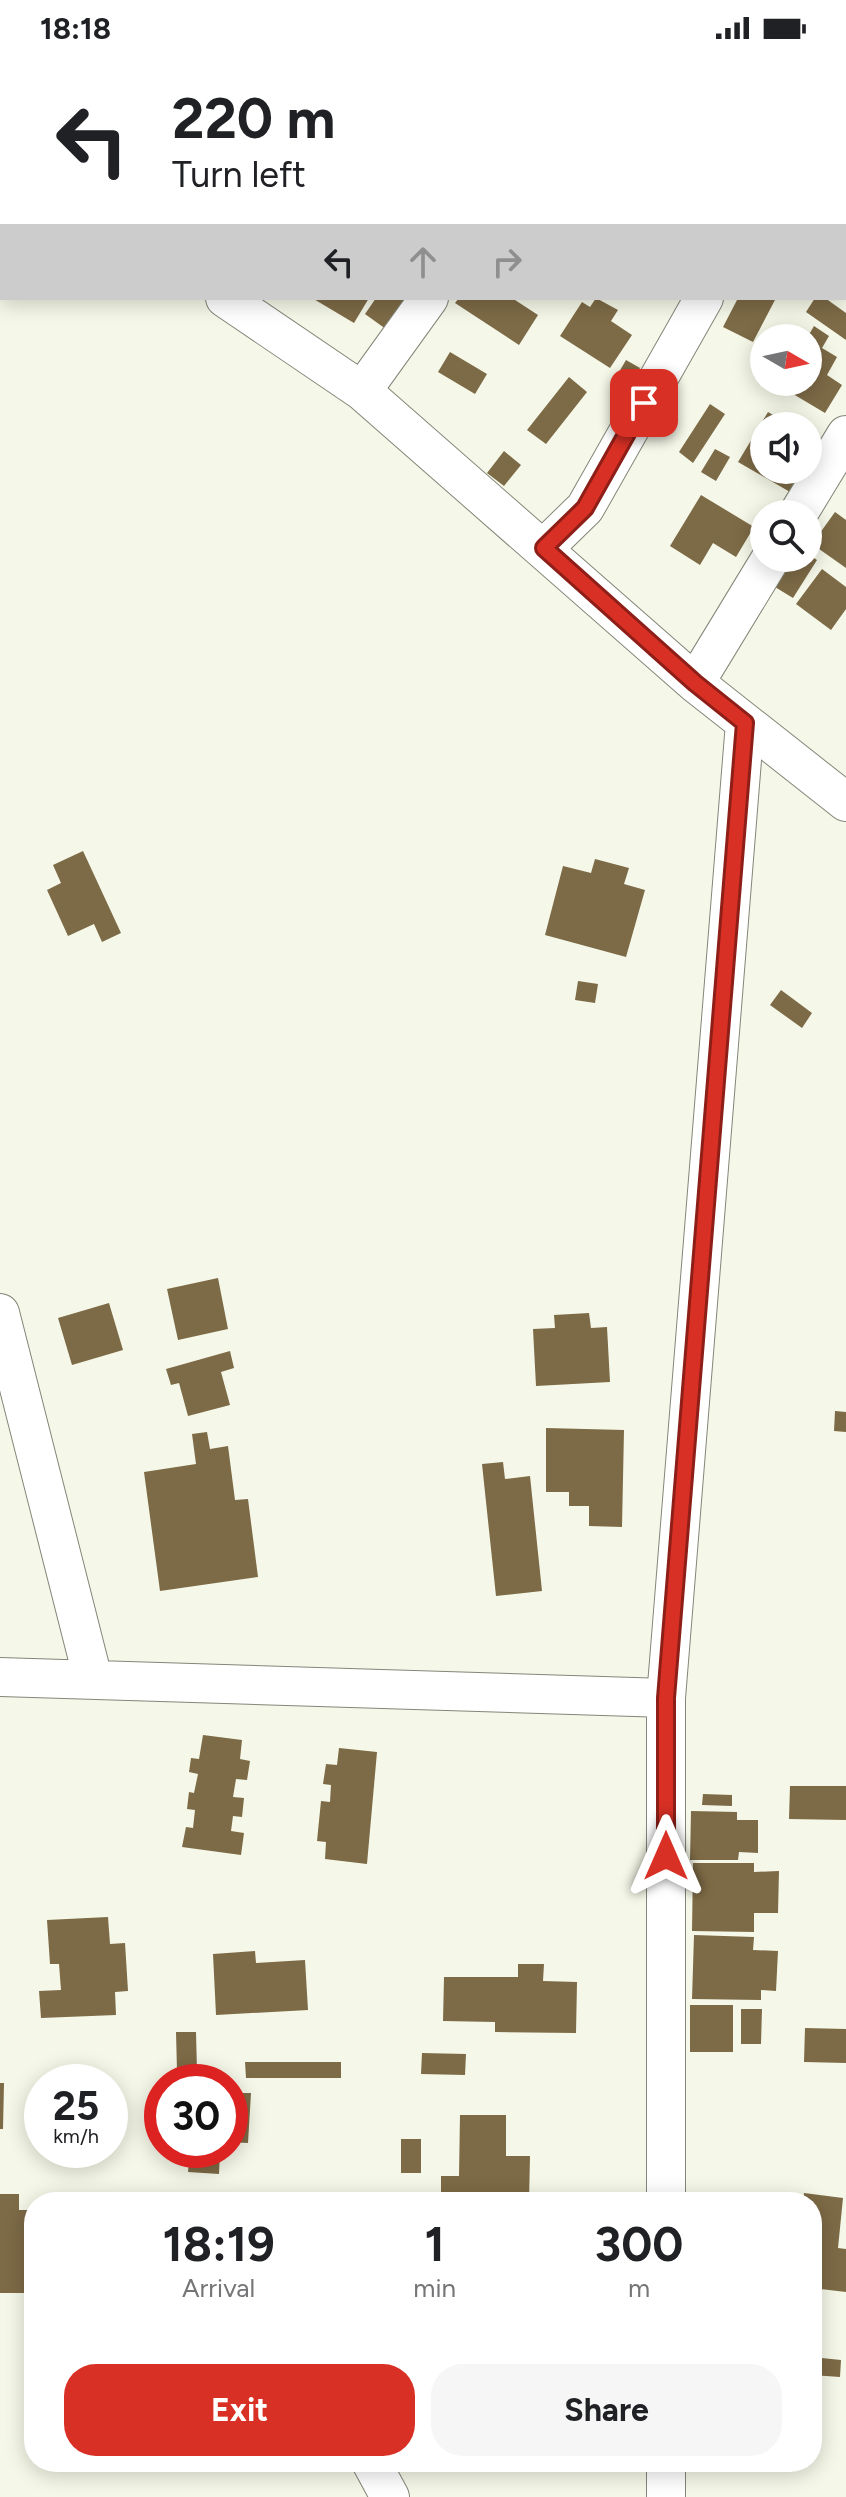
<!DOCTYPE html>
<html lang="en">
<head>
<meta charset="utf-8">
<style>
	:root { --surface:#fff; --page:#f6f6f6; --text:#202124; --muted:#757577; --accent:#d93025 }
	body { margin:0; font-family:Figtree,sans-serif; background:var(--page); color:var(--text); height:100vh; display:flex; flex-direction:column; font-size:30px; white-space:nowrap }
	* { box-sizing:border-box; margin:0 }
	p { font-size:26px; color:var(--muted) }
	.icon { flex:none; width:44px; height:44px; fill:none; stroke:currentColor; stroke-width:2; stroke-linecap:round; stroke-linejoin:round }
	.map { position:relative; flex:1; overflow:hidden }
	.sheet { position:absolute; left:24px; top:2136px; width:798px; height:280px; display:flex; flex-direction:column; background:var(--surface); border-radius:32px; box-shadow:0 4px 20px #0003 }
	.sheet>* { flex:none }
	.guide { position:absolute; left:0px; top:0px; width:846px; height:244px; box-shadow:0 4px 20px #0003; background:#fff; color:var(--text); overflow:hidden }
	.needle { width:52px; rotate:99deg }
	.buttons { position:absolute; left:750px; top:268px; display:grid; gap:16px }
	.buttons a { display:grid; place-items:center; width:72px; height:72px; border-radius:50%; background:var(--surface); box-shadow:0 4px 20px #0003; font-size:40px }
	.speed { position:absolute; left:24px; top:2008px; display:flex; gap:16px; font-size:40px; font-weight:700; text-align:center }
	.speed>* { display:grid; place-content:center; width:104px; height:104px; border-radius:50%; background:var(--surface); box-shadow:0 4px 20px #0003; line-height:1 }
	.speed small { font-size:20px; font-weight:400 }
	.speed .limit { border:12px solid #d22; background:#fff; color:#111 }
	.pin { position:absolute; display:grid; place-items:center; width:68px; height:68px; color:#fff; margin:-34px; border-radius:16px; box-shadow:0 4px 12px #0006 }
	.me { position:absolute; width:88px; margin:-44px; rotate:0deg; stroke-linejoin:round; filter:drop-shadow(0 0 6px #0008) }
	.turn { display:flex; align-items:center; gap:28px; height:168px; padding:0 40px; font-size:36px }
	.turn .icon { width:104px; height:104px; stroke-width:2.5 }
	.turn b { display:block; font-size:56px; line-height:68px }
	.lanes { display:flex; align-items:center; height:76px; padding:0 40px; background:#0003; justify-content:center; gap:40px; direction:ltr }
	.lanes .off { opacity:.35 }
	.eta { display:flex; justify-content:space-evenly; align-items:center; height:136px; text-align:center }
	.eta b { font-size:48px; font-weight:700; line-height:56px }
	.action { display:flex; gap:16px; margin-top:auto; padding:16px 40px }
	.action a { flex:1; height:92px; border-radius:32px; background:var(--accent); color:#fff; font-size:32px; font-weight:700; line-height:92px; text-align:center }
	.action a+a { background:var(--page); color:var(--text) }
	.status { display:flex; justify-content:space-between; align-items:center; height:56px; padding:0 40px; background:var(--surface); direction:ltr }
	.status svg { height:22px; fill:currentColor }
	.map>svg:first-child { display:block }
	.building { fill:#7d6a46 }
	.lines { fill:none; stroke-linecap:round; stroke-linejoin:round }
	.minor-casing { stroke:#838678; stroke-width:40 }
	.minor { stroke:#fff; stroke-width:38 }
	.route-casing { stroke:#8d1f18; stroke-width:20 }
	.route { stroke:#d93025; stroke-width:14 }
</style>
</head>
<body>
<div class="status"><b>18:18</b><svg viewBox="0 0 49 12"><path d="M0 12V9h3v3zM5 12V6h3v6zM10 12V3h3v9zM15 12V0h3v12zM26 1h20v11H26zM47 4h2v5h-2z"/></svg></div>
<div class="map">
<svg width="846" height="2441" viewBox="0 0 846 2441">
	<rect width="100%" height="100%" fill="#f5f8e8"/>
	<path class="building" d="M312 242H369L354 267Z
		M376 242H413L390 276 365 258Z
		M459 242H512L538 259 519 289 455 247Z
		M596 242 618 254 611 265 632 279 610 312 560 280 582 246 590 251Z
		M732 242H776L753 286 723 271 737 244Z
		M815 242H825L846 257V284L806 256Z
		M814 270 829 280 822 292 837 301 827 319 842 329 825 357 778 329 780 326H808L807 282Z
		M450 296 487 318 475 338 438 316Z
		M626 304 640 312 629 331 615 323Z
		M569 321 587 336 546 388 527 374Z
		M710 348 725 358 693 407 679 396Z
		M768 356 792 370H764V414L803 415 790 436 738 406Z
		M715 393 730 401 716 425 701 416Z
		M504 395 521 409 504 430 487 417Z
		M701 439 754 471 736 501 713 487 700 509 670 490Z
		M835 456 846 464V512L812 488Z
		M808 498 817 504 793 542 775 531 794 502H808Z
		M822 513 846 531V553L831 574 796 548Z
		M83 795 121 877 102 886 94 868 68 880 47 834 61 827 53 809Z
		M595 803 629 812 624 828 645 834 626 901 545 879 563 810 591 817Z
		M578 925 598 928 595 947 575 944Z
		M781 934 812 957 802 972 770 949Z
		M218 1222 228 1273 178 1284 167 1233Z
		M109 1247 123 1294 72 1309 58 1262Z
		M589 1257 591 1272 607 1271 610 1326 536 1330 533 1273 555 1272 554 1259Z
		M230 1295 234 1312 221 1316 230 1349 188 1360 179 1327 171 1329 166 1313Z
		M835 1355 846 1356V1376L834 1375Z
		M546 1372 624 1374 622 1471 589 1470V1450H569V1436H546Z
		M207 1376 210 1393 228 1390 235 1444 248 1443 258 1521 160 1535 144 1416 196 1408 192 1378Z
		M503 1406 505 1423 530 1420 542 1535 496 1540 482 1408Z
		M203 1679 242 1684 240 1703 250 1705 247 1724 236 1723 233 1741 244 1742 242 1761 233 1760 231 1775 244 1777 241 1799 182 1791 186 1771 193 1772 195 1754 187 1753 189 1736 194 1737 198 1718 189 1716 191 1702 199 1703Z
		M339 1692 377 1696 367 1808 325 1803 326 1786 317 1785 321 1745 330 1746 331 1729 323 1728 326 1708 337 1709Z
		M790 1730H846V1764L789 1763Z
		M703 1738 732 1739V1750L702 1749Z
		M691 1755 737 1756V1764H758V1797L739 1796 738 1804H690Z
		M693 1807H754V1816L779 1815 778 1857H754V1876L692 1875Z
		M108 1861 110 1888 125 1887 128 1935 115 1936 116 1959 41 1962 39 1935 61 1934 59 1908H50L47 1864Z
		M694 1879 754 1881 753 1894 778 1895 776 1935 761 1934V1944L692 1943Z
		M255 1895 256 1907 305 1904 308 1954 216 1959 213 1898Z
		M518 1908H544L543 1925 577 1926 576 1977 495 1976V1966L443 1965 444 1921H518Z
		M690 1949H733V1996H690Z
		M741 1953H762L761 1988H741Z
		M805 1972 846 1973V2007L804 2006Z
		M176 1976H196L197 2015H177Z
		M422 1997 466 1998 465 2019 421 2018Z
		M245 2006H341V2022H246Z
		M0 2027H4L3 2073H0Z
		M230 2031H237L238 2037H251L248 2087 230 2086Z
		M460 2059H506V2100H530L529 2146H441V2120H459Z
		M401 2083H421V2117H401Z
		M190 2094 220 2096 219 2118 188 2116Z
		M804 2137 843 2142 838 2192 846 2193V2236L812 2232V2146H803Z
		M0 2138H19V2154H34V2213H29V2237H0Z
		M812 2301 841 2304 840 2321 812 2319Z"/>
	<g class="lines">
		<g class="minor-casing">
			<path id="minor" d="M766 0 769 2
				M212 2 214 0
				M603 2 605 0
				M844 61 846 62
				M0 81 2 83
				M225 242 362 335 695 627 846 746
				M362 335 429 242
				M798 458 846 379
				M544 492 585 452 704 242
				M695 627 771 502
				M0 1257 93 1623
				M0 1621 666 1642
				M666 2146V1642L745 667
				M371 2406 390 2441
				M666 2406V2441"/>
		</g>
		<use href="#minor" class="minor"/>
	</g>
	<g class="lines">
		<g class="route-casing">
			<path id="route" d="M644 347 585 452 544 492 695 627 745 667 666 1642V1800"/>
		</g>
		<use href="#route" class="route"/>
	</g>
</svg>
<div class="buttons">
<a><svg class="needle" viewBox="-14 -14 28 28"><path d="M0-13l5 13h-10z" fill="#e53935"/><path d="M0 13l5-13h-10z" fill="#757577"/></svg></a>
<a><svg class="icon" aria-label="sound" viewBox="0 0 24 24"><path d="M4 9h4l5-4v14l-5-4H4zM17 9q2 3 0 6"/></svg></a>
<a><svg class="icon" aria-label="search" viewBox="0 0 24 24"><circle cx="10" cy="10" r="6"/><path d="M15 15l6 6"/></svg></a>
</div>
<div class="speed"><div>25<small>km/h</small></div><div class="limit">30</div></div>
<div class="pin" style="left:644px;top:347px;background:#d93025"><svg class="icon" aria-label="arrive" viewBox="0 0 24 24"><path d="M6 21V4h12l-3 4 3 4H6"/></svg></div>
<svg class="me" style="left:666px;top:1800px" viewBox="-20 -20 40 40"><path d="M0-17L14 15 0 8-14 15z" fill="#d93025" stroke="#fff" stroke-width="4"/></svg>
<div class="guide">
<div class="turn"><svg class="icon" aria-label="left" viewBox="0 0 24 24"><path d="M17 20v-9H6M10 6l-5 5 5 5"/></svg><div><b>220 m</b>Turn left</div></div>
<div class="lanes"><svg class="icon" aria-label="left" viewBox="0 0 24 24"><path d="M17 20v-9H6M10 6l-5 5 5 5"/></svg><svg class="icon off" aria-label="ahead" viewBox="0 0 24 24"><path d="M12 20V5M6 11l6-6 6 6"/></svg><svg class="icon off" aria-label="right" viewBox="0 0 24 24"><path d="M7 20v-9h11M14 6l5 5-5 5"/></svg></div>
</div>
<section class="sheet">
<div class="eta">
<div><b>18:19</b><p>Arrival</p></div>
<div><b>1</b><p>min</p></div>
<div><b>300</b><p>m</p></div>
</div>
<div class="action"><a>Exit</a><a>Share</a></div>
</section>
</div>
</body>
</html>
